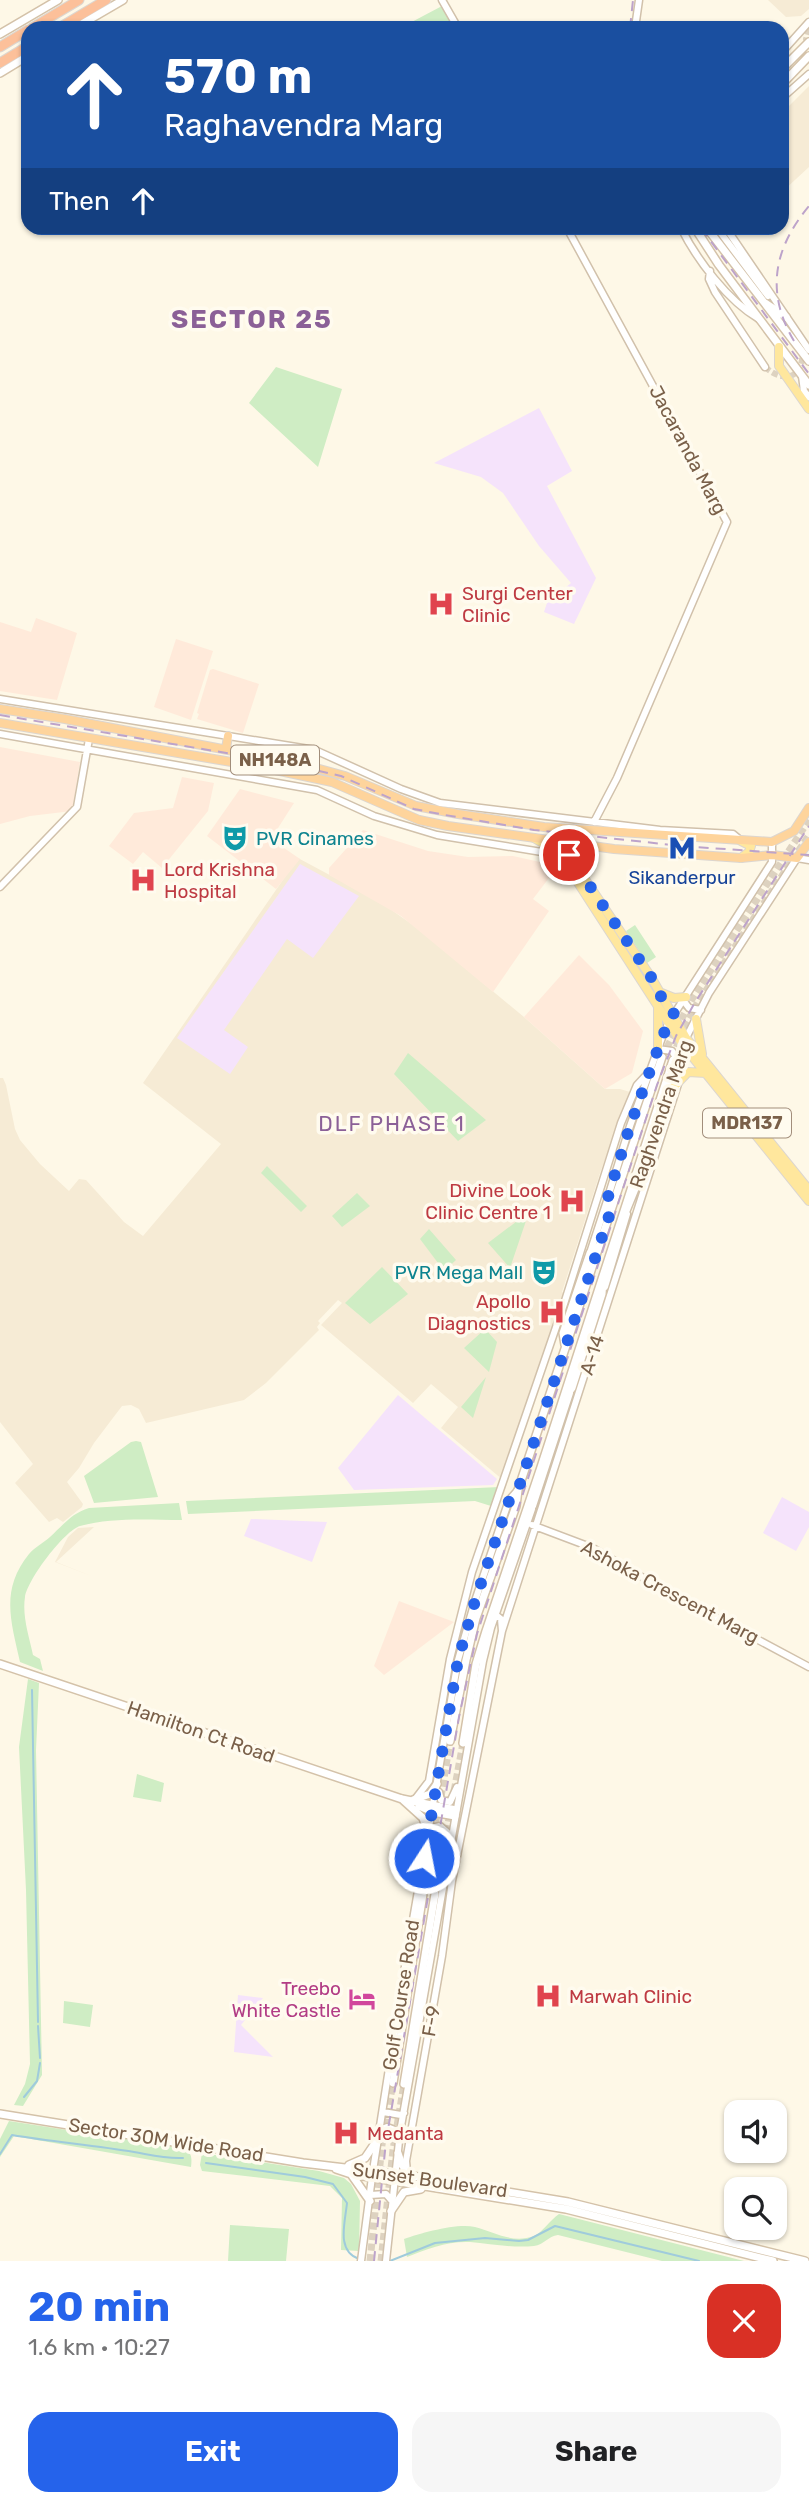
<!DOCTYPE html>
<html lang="en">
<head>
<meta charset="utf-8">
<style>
	:root { --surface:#fff; --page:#f6f6f6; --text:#202124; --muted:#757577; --accent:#2563eb }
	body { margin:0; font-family:Rubik,sans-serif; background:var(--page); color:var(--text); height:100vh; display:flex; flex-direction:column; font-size:26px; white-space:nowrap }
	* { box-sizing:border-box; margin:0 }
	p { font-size:23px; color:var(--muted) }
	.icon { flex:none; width:38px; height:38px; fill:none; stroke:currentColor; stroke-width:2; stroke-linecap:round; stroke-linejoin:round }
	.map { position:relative; height:2261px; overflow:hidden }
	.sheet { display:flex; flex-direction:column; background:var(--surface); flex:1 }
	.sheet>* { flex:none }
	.guide { position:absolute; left:21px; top:21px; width:768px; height:214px; border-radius:21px; box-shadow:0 2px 5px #0004; background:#1a4fa0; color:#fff; overflow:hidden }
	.controls { position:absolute; left:724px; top:2100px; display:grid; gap:14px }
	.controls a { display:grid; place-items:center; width:63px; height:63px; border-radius:14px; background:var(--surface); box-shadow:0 2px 5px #0004; font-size:35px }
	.pin { position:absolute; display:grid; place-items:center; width:60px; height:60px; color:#fff; margin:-30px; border:4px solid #fff; border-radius:50%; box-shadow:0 2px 7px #0007 }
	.me { position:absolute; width:77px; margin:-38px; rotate:11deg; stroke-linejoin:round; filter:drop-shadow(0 0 5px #0008) }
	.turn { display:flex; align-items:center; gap:24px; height:147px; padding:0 28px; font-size:32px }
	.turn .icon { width:91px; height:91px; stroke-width:2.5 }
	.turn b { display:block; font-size:49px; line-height:60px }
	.then { display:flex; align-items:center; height:66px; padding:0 28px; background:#0003; gap:14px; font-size:26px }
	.round { display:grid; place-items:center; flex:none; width:74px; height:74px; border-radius:21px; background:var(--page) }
	.overview { display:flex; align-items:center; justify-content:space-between; height:119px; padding:0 28px }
	h1 { font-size:42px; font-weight:700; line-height:52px; color:var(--accent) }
	.cta { display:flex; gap:14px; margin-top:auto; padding:14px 28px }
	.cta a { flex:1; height:80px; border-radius:21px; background:var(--accent); color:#fff; font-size:28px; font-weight:700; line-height:80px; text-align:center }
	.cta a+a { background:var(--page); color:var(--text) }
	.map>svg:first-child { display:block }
	.residential { fill:#f6ebd5 }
	.commercial { fill:#ffeada }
	.education { fill:#f5e3fb }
	.green { fill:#cfedc4 }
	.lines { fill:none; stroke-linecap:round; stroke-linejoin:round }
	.stream { stroke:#9fcbdc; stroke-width:2 }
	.tertiary-tunnel { stroke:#ddd2c0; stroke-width:6; stroke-dasharray:6 3; stroke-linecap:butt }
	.secondary-tunnel { stroke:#ddd2c0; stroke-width:7; stroke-dasharray:7 3.5; stroke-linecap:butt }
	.tertiary-casing { stroke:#d1c1ab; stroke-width:9 }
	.secondary-casing { stroke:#d4c2a9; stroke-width:10 }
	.primary-casing { stroke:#dcd6d0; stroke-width:10 }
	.trunk-casing { stroke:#dcd6d0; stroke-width:10 }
	.motorway-casing { stroke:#dcd6d0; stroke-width:11 }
	.tertiary { stroke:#fff; stroke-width:6 }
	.secondary { stroke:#fff; stroke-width:7 }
	.primary { stroke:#ffe79d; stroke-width:8 }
	.trunk { stroke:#fed49c; stroke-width:8 }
	.motorway { stroke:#fcc09a; stroke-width:9 }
	.rail { stroke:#bda3ca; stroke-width:2; stroke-dasharray:10 7; stroke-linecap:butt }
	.route { stroke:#2563eb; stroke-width:12; stroke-dasharray:0 21.6 }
	.labels { text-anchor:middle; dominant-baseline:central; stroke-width:7; stroke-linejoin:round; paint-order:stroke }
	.shield { fill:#fffbef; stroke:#a28e7b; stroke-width:2 }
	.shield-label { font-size:18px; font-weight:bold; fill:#7a6049 }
	.street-label { font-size:19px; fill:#7a6049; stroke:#fffbef }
	.health-label { font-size:19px; fill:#be3a42; stroke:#fffbef; text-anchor:start }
	.culture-label { font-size:19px; fill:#0d838f; stroke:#fffbef; text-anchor:start }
	.transit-label { font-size:19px; fill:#164399; stroke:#fffbef }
	.hotel-label { font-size:19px; fill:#b23c85; stroke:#fffbef; text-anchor:end }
	.neighbourhood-label { font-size:21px; letter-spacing:2px; fill:#8b6097; stroke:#fffbef }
	.district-label { font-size:26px; font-weight:bold; letter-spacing:2px; fill:#8b6097; stroke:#fffbef }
</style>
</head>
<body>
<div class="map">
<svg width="809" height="2261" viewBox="0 0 809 2261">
	<rect width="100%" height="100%" fill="#fef8e7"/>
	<path class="residential" d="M768 0H809V9L801 16 786 17Z
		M809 86V167L782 192V113Z
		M298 858 380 902 413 925 524 1017 605 1089H620L630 1092 600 1173 562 1292 566 1294 503 1480 441 1428 458 1407 431 1384 413 1403 321 1325 342 1303 338 1300 318 1321 320 1323 317 1327 319 1330 266 1383 244 1400 146 1423 139 1409 131 1405 122 1406 94 1443 79 1468 67 1482 83 1504 82 1507 63 1522 57 1518 49 1522 15 1483 33 1464 0 1422V1078H3L6 1085 15 1129 20 1140 40 1164 69 1191 79 1179 86 1180 124 1222 143 1236 221 1144 143 1083Z
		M94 1527 56 1562 94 1577 55 1562 68 1537 78 1528Z"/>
	<path class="commercial" d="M36 618 77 633 57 700 0 691V622L31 632Z
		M176 639 213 651 191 720 154 707Z
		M213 669 259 684 243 733 197 719 199 714 197 713 210 670Z
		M0 747 80 762 72 811 30 816 0 824Z
		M182 777 214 783 208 811 162 868 143 852 133 864 109 846 134 813 173 808Z
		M240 789 294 803 271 839 300 859 276 889 207 836Z
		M363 830 428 851 468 857 513 856 558 866 533 899 549 911 493 992 401 916 329 875V868Z
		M579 955 609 985 643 1031 632 1073 605 1089 524 1017Z
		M399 1601 454 1622 384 1675 374 1666Z"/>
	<path class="education" d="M539 408 572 471 547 486 596 578 574 624 544 612 547 603 571 583 539 546 503 493 481 477 434 463Z
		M300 864 359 896 313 958 287 939 224 1030 248 1047 230 1074 177 1038Z
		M398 1395 497 1479 493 1485 354 1490 338 1468Z
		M782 1497 809 1512V1527L796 1551 763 1533Z
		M251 1519 327 1522 312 1562 244 1536Z
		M238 1995 263 1998 241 2025 273 2057 234 2052Z"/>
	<path class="green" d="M442 6 454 28H407L406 25Z
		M276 367 342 389 318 467 249 403Z
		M635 925 656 957 647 963 626 931Z
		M408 1053 486 1120 458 1141 394 1074Z
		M267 1166 307 1206 301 1212 261 1173Z
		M357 1193 370 1206 342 1227 332 1216Z
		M529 1212 510 1268 488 1243Z
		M429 1229 456 1260 444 1271 420 1239Z
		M382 1267 408 1294 370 1324 345 1303Z
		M485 1329 497 1342 489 1372 464 1348Z
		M486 1377 473 1418 461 1407Z
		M136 1441 141 1442 158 1497 94 1503 84 1476 131 1442Z
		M500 1487 491 1506 475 1501 188 1514 186 1501Z
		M179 1503 182 1520C149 1520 113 1517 80 1526 64 1531 28 1579 25 1597 22 1616 29 1636 33 1655L40 1659 43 1671 20 1662C11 1621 0 1590 29 1554 35 1547 43 1543 50 1537 63 1525 72 1513 89 1508Z
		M28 1679 39 1683 36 1750 42 2075 23 2106 14 2105 25 2084 30 2064 26 1890 19 1747Z
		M137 1774 164 1783 161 1802 133 1797Z
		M64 2001 93 2005 90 2027 63 2023Z
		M9 2121 183 2148C192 2152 192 2158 191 2167L14 2136 0 2157V2139Z
		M202 2153 319 2171 344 2178 351 2184 360 2201 359 2251 341 2250 342 2198 330 2186 202 2171 200 2165Z
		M559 2214 744 2261H662L558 2235C548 2236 544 2245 534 2246 512 2248 491 2244 470 2242 447 2241 427 2249 407 2257L404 2239C422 2233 456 2223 475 2227 495 2232 512 2244 534 2236 543 2232 550 2220 559 2214Z
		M230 2225 289 2229 286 2261H228Z"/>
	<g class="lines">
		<path class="stream" d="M32 1690 38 2022
			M38 2026 40 2058
			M24 2097 37 2081 40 2063
			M0 2154 12 2135C53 2142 93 2145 134 2152 151 2155 165 2159 183 2158
			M206 2163 305 2177 333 2184 347 2203C345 2223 336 2251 359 2259
			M390 2261 435 2243 485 2238 519 2241 528 2240 555 2226 699 2261"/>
		<path class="tertiary-tunnel" d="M809 29 806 39 809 45
			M769 298 797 340
			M765 367C784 384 805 378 802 350"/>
		<path class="secondary-tunnel" d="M662 1057 692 999 809 820
			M673 1057 683 1029 697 1004 809 835
			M441 1797 450 1741
			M423 1894 438 1809
			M435 1894 463 1743
			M370 2261 382 2145 393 2083
			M381 2261 393 2150 404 2084"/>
		<g class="tertiary-casing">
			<path id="tertiary" d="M442 0 458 28
				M635 28 639 0
				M782 52 809 22
				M782 98 809 74
				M567 228 727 522 617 778 594 822
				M681 228C697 260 728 301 759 319
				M717 228 768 296
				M726 228 809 350
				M710 271 709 279 715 292 765 367
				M802 376 804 391 809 397
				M0 699 315 750 401 789 440 803 660 830 733 834 739 839
				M0 734 317 790 374 816 437 835 554 854
				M0 887 77 807 89 739
				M683 1000 689 1008 701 1010
				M658 1049 672 1051 678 1061
				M610 1212 608 1197 630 1126 663 1035 669 1022 772 862V842
				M624 1217 644 1168 686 1038 709 993 797 858 809 860
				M590 1253 607 1201
				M605 1287 627 1214
				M533 1506 570 1393
				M532 1525 593 1548 657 1586 809 1667
				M502 1631 678 1084
				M439 1792 441 1800 450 1802 457 1787
				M416 1798 429 1781 450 1659 472 1572 564 1304 621 1123 637 1085 652 1069
				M431 1834 435 1827 440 1826 447 1832 448 1840
				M383 2112 401 2115 404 2113
				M380 2130 387 2127 400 2132
				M407 2172 406 2161 442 1956 452 1881 502 1631 501 1619 496 1615
				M370 2195 386 2194 392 2201
				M361 2261 372 2177 406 1960 458 1660 475 1601 509 1500 518 1490
				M386 2261 400 2132 483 1661 491 1628 532 1509 531 1498"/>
		</g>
		<g class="secondary-casing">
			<path id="secondary" d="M75 28 123 0
				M0 34 58 0
				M782 69 809 42
				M0 73 28 56
				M782 84 809 56
				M695 228 719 265 809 385
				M707 228 809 361
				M765 303 786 317
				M565 1345 563 1333 590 1253 598 1247
				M566 1396 572 1388 602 1294 603 1281
				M0 1664 402 1799 456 1810
				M450 1741 466 1660 476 1618 516 1506 518 1490 662 1057
				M463 1743 476 1664 486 1631 541 1467 673 1060
				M402 1799 423 1818 429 1835
				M413 1800 430 1794 437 1784
				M419 1806 433 1812 455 1816
				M393 2083 423 1894
				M404 2084 435 1894
				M0 2114 303 2163 412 2176 568 2202 805 2261
				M398 2153 402 2165 411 2176
				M349 2165 365 2158 380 2136
				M336 2169 351 2174 566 2209 773 2261
				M351 2174 370 2201
				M391 2211 404 2192 421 2189"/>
		</g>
		<g class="primary-casing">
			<path id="primary" d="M779 347V366L809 409
				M534 838 546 845 566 864 683 1045 809 1201
				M741 841 751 846 749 852 741 858
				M572 842 569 855 572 860 651 977 686 1038 809 1190
				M659 992 674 998 686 997
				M696 1019 702 1054
				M658 1049V1007
				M669 1092 688 1072 706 1073"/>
		</g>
		<g class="trunk-casing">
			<path id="trunk" d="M0 709 65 719 301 764 345 776 416 806 458 814 544 827 772 842 794 831 809 808
				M0 723 261 767 332 782 419 820 448 826 614 849 741 858 772 855 797 858 809 842
				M226 749 228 736"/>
		</g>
		<g class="motorway-casing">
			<path id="motorway" d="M32 28 79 0
				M59 28 106 0
				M0 47 28 30
				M0 63 28 46"/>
		</g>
		<use href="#tertiary" class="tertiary"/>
		<use href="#secondary" class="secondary"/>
		<use href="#primary" class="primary"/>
		<use href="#trunk" class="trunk"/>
		<use href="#motorway" class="motorway"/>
		<path class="rail" d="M630 28 633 0
			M701 228 809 374
			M794 341C765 292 774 248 809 206
			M0 715 280 762 341 776 414 809 445 815 534 830 682 846 809 855
			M374 2261 386 2141 459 1717 477 1634 657 1085 676 1036 694 1004 809 826"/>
	</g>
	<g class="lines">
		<path class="route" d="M424 1858 458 1660 475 1601 509 1501 518 1490 610 1213 608 1197 630 1126 663 1035 674 1014 664 1002 651 977 569 855"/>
	</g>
	<defs>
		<g id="hospital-bare" transform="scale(2.1)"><path d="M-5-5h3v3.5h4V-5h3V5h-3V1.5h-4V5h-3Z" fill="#e0444e" stroke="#fffbef" stroke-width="2.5" paint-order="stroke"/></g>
		<g id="theatre-bare" transform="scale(2.1)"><path d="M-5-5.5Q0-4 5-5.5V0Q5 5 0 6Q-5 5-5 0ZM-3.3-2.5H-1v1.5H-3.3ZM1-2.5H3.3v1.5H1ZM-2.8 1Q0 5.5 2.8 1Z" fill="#0f9aa8" stroke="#fffbef" stroke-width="2.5" paint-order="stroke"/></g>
		<g id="metro-bare" transform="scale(2.1)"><path d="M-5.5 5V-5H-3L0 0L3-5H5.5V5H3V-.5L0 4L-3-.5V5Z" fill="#1a4fb4" stroke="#fffbef" stroke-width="2.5" paint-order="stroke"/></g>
		<g id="hotel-bare" transform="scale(2.1)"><path d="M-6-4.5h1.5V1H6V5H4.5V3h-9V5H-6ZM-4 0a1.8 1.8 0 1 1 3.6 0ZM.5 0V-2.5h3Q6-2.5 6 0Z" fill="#d1479c" stroke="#fffbef" stroke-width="2.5" paint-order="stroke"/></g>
	</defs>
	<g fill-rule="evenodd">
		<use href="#hospital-bare" x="441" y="604"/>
		<use href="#theatre-bare" x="235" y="838"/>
		<use href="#metro-bare" x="682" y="848"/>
		<use href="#hospital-bare" x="143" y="880"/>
		<use href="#hospital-bare" x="572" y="1201"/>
		<use href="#theatre-bare" x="544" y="1272"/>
		<use href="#hospital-bare" x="552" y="1312"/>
		<use href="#hospital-bare" x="548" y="1996"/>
		<use href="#hotel-bare" x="362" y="1999"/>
		<use href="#hospital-bare" x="346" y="2133"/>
	</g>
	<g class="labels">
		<g class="shield">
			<rect x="231" y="745.5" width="88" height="29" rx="5"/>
			<rect x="703" y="1108.5" width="88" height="29" rx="5"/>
		</g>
		<g class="shield-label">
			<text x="275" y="760">NH148A</text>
			<text x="747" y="1123">MDR137</text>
		</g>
		<g class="street-label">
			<text transform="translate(688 450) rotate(62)">Jacaranda Marg</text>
			<text transform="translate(661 1114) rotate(-71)">Raghvendra Marg</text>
			<text transform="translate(592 1355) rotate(-72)">A-14</text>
			<text transform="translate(670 1592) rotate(28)">Ashoka Crescent Marg</text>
			<text transform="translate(201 1732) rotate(19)">Hamilton Ct Road</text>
			<text transform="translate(401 1995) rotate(-81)">Golf Course Road</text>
			<text transform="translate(431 2021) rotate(-80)">F-9</text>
			<text transform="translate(166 2140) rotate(9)">Sector 30M Wide Road</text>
			<text transform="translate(430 2180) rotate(8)">Sunset Boulevard</text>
		</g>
		<g class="health-label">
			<text x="462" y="593">Surgi Center<tspan x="462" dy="22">Clinic</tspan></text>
			<text x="164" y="869">Lord Krishna<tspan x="164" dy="22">Hospital</tspan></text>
			<text x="551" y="1190" text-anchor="end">Divine Look<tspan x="551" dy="22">Clinic Centre 1</tspan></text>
			<text x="531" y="1301" text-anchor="end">Apollo<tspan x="531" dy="22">Diagnostics</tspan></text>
			<text x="569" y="1996">Marwah Clinic</text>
			<text x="367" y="2133">Medanta</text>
		</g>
		<g class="culture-label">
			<text x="256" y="838">PVR Cinames</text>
			<text x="523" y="1272" text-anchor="end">PVR Mega Mall</text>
		</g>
		<g class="transit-label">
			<text x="682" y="877">Sikanderpur</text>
		</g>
		<g class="hotel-label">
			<text x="341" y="1988">Treebo<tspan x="341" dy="22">White Castle</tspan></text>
		</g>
		<g class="neighbourhood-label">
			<text x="392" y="1123">DLF PHASE 1</text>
		</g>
		<g class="district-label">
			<text x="252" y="319">SECTOR 25</text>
		</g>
	</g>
</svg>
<div class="controls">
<a><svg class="icon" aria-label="sound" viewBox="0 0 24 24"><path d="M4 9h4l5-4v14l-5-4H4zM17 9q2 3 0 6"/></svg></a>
<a><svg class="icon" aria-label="search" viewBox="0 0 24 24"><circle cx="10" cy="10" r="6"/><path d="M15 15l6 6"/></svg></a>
</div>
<div class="pin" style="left:569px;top:855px;background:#d93025"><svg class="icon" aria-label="arrive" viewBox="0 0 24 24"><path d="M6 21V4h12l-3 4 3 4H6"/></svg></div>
<svg class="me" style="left:424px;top:1858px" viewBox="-20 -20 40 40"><circle r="17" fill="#2563eb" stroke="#fff" stroke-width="3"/><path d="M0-11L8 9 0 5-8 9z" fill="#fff"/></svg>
<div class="guide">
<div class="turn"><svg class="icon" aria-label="ahead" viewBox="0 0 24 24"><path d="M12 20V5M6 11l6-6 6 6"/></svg><div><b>570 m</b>Raghavendra Marg</div></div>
<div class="then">Then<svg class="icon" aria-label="ahead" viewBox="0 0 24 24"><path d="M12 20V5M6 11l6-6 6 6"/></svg></div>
</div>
</div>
<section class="sheet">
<div class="overview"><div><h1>20 min</h1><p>1.6 km · 10:27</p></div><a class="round" style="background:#d93025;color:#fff"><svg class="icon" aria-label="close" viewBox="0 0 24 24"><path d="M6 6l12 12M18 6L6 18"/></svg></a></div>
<div class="cta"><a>Exit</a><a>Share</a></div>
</section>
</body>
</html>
